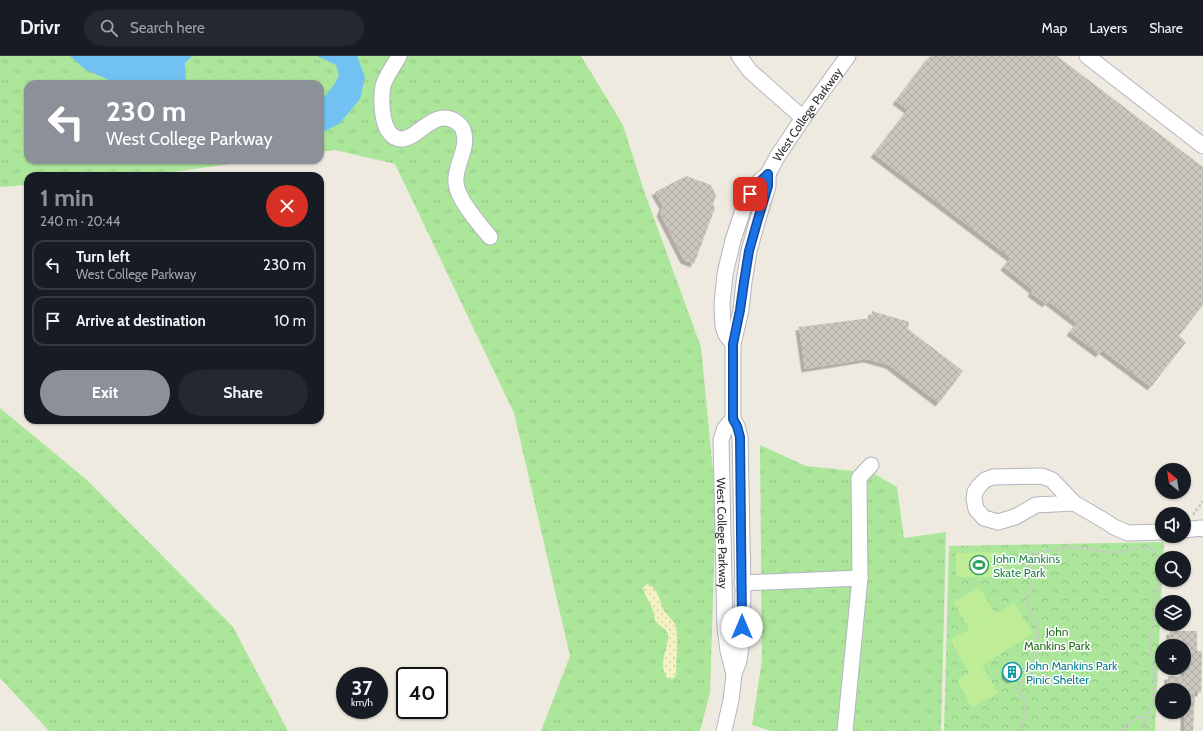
<!DOCTYPE html>
<html lang="en">
<head>
<meta charset="utf-8">
<style>
	:root { --surface:#171b24; --page:#242831; --text:#f1f3f6; --muted:#9ea1a6; --line:#363941; --accent:#8c9099 }
	body { margin:0; font-family:Cabin,sans-serif; background:var(--page); color:var(--text); height:100vh; display:flex; flex-direction:column; font-size:15px; white-space:nowrap }
	* { box-sizing:border-box; margin:0 }
	p { font-size:13px; color:var(--muted) }
	.icon { flex:none; width:22px; height:22px; fill:none; stroke:currentColor; stroke-width:2; stroke-linecap:round; stroke-linejoin:round }
	.map { position:relative; flex:1; overflow:hidden }
	.sheet { position:absolute; left:24px; top:116px; width:300px; height:252px; display:flex; flex-direction:column; background:var(--surface); border-radius:12px; box-shadow:0 1px 3px #0004 }
	.sheet>* { flex:none }
	.banner { position:absolute; left:24px; top:24px; width:300px; height:84px; border-radius:12px; box-shadow:0 1px 3px #0004; background:#8c9099; color:#fff; overflow:hidden }
	.needle { width:26px; rotate:330deg }
	.controls { position:absolute; left:1155px; top:407px; display:grid; gap:8px }
	.controls a { display:grid; place-items:center; width:36px; height:36px; border-radius:50%; background:var(--surface); box-shadow:0 1px 3px #0004; font-size:20px }
	.speed { position:absolute; left:336px; top:611px; display:flex; gap:8px; font-size:20px; font-weight:700; text-align:center }
	.speed>* { display:grid; place-content:center; width:52px; height:52px; border-radius:50%; background:var(--surface); box-shadow:0 1px 3px #0004; line-height:1 }
	.speed small { font-size:10px; font-weight:400 }
	.speed .limit { border:2px solid #111; border-radius:6px; background:#fff; color:#111 }
	.pin { position:absolute; display:grid; place-items:center; width:34px; height:34px; color:#fff; margin:-17px; border-radius:8px; box-shadow:0 2px 6px #0006 }
	.me { position:absolute; width:44px; margin:-22px; rotate:0deg; stroke-linejoin:round; filter:drop-shadow(0 0 3px #0008) }
	.turn { display:flex; align-items:center; gap:14px; height:84px; padding:0 16px; font-size:18px }
	.turn .icon { width:52px; height:52px; stroke-width:2.5 }
	.turn b { display:block; font-size:28px; line-height:34px }
	.round { display:grid; place-items:center; flex:none; width:42px; height:42px; border-radius:21px; background:var(--page) }
	.overview { display:flex; align-items:center; justify-content:space-between; height:68px; padding:0 16px }
	h1 { font-size:24px; font-weight:800; line-height:30px; color:var(--accent) }
	.cta { display:flex; gap:8px; margin-top:auto; padding:8px 16px }
	.cta a { flex:1; height:46px; border-radius:24px; background:var(--accent); color:#fff; font-size:16px; font-weight:800; line-height:46px; text-align:center }
	.cta a+a { background:var(--page); color:var(--text) }
	ul { padding:0; list-style:none }
	li { display:flex; align-items:center; gap:12px; height:50px; margin:0 8px 6px; padding:0 8px; border:2px solid var(--line); border-radius:12px }
	li div { flex:1 }
	li b { display:block; font-size:15px }
	li em { font-style:normal }
	header { display:flex; align-items:center; gap:24px; box-sizing:border-box; height:56px; padding:0 20px; background:var(--surface); border-bottom:1px solid var(--line) }
	header strong { font-size:19px }
	nav { display:flex; gap:22px; margin-inline-start:auto; font-size:14px }
	.search { width:280px; height:36px; background:var(--page); display:flex; align-items:center; gap:10px; box-sizing:border-box; padding:0 14px; border-radius:22px; color:var(--muted); font-size:15px }
	.map>svg:first-child { display:block }
	.grass { fill:url(#grass-tufts) }
	.forest { fill:url(#forest-crowns) }
	.sand { fill:url(#sand-dots) }
	.pitch { fill:#bfed97 }
	.water { fill:#71c2f2 }
	.building { fill:url(#building-cross-hatch); filter:url(#shadow) }
	.lines { fill:none; stroke-linecap:round; stroke-linejoin:round }
	.minor-casing { stroke:#b3b4c1; stroke-width:17 }
	.path { stroke:#c8c8c8; stroke-width:2.5; stroke-dasharray:3 2; stroke-linecap:butt }
	.minor { stroke:#fff; stroke-width:15 }
	.route-casing { stroke:#114b97; stroke-width:10 }
	.route { stroke:#1a73e8; stroke-width:7 }
	.labels { text-anchor:middle; dominant-baseline:central; stroke-width:3; stroke-linejoin:round; paint-order:stroke }
	.street-label { font-size:12px; fill:#2d2d2d; stroke:#fff }
	.leisure-label { font-size:12px; fill:#27864d; stroke:#fff; text-anchor:start }
	.park-label { font-size:12px; fill:#226e19; stroke:#fff }
	.culture-label { font-size:12px; fill:#0d838f; stroke:#fff; text-anchor:start }
</style>
</head>
<body>
<header>
<strong>Drivr</strong>
<div class="search"><svg class="icon" aria-label="search" viewBox="0 0 24 24"><circle cx="10" cy="10" r="6"/><path d="M15 15l6 6"/></svg>Search here</div>
<nav><a>Map</a><a>Layers</a><a>Share</a></nav>
</header>
<div class="map">
<svg width="1203" height="675" viewBox="0 0 1203 675">
	<defs>
		<pattern id="grass-tufts" width="24" height="20" patternUnits="userSpaceOnUse"><rect width="24" height="20" fill="#ace69b"/><path d="M3 7l-1-3M5 7V3M7 7l1-3M15 17l-1-3M17 17v-4M19 17l1-3" fill="none" stroke="#94c686"/></pattern>
		<pattern id="forest-crowns" width="20" height="18" patternUnits="userSpaceOnUse"><rect width="20" height="18" fill="#ace69b"/><path d="M2 6a3 3 0 1 1 6 0M12 15a3 3 0 1 1 6 0" fill="none" stroke="#94c686"/></pattern>
		<pattern id="sand-dots" width="8" height="8" patternUnits="userSpaceOnUse"><rect width="8" height="8" fill="#f4f1c3"/><path d="M2 2h.1M6 6h.1" fill="none" stroke="#d2cfa8" stroke-width="1.8" stroke-linecap="round"/></pattern>
		<pattern id="building-cross-hatch" width="8" height="8" patternUnits="userSpaceOnUse"><rect width="8" height="8" fill="#cac7bf"/><path d="M0 0l8 8M0 8l8-8" fill="none" stroke="#aeaba4"/></pattern>
		<filter id="shadow"><feDropShadow dx="-3.5" dy="3.5" stdDeviation="0" flood-color="#0004"/></filter>
	</defs>
	<rect width="100%" height="100%" fill="#efeadf"/>
	<path class="grass" d="M0 0H581L623 69 644 135 701 291 716 447 710 637 700 675H541L570 600 514 357 395 108 335 94 320 96V28H28V104H260L143 120H28V129L0 131Z
		M0 352 87 424 233 571 288 675H49L0 622Z
		M760 389 806 410 873 417 897 431 904 482 946 476 941 675H771L752 669 762 604Z"/>
	<path class="forest" d="M1164 486 1163 502H1162V524L1155 675H944L949 490Z"/>
	<path class="sand" d="M647 528C659 532 659 546 665 556 668 560 673 564 675 568 679 576 676 609 676 619L672 623 667 622C656 603 673 586 667 576 664 572 658 568 655 565 654 549 647 546 643 532Z"/>
	<path class="pitch" d="M1002 496V521H956V497Z
		M979 531 995 557 976 569 1014 547 1033 578 982 609 998 637 972 652 957 624 969 616 950 584 970 573 953 546Z"/>
	<path class="water" d="M70 0H192L185 7 186 28H118L86 14Z
		M317 0H357L365 21 360 43 339 68 320 77V46L334 29 339 19 336 9Z"/>
	<path class="building" d="M930 0H1057L1203 111V249L1179 280 1186 286 1151 331 1102 294 1099 298 1070 276 1077 267 1048 245 1046 248 1031 237 1033 234 1004 211 1011 202 874 98 908 54 896 45Z
		M686 120 711 129 716 139 713 148 715 152 694 208 684 204 660 157 663 150 655 136Z
		M872 255 909 266 908 273 963 315 939 347 889 309 867 303 805 313 799 271 871 262Z
		M1170 575H1197V595H1202L1201 637H1195L1193 675H1184V634H1167L1168 620 1184 621V590H1169Z
		M1012 608 1019 612V621L1011 624 1005 620V612Z"/>
	<g class="lines">
		<g class="minor-casing">
			<g id="minor">
				<path d="M399 0C394 10 386 19 383 30 380 44 381 85 403 83 419 81 434 53 455 65 458 67 462 70 463 74 470 92 454 109 456 127 457 143 480 169 490 181"/>
				<path d="M739 0 750 15 803 62"/>
				<path d="M1087 0 1203 90"/>
				<path id="s1" d="M733 288 726 279 723 270 722 248 725 218 733 184 746 145 753 131 768 118 777 101 803 62 848 0"/>
				<path id="s2" d="M733 363 725 372 721 384 725 572 728 595 734 618"/>
				<path d="M1074 447 1036 449 1015 461 998 466 984 462 976 453 974 443 975 436 979 430 985 424 993 421 1042 420 1052 424 1074 447 1105 465 1114 471 1128 477 1162 476"/>
				<path d="M1184 474 1201 472 1203 473"/>
				<path d="M742 527 860 522"/>
				<path d="M724 675 731 644 734 618 739 605 742 583 743 534 740 381 737 370 733 363V288L741 254 744 226 749 195 758 163 768 130V118"/>
				<path d="M845 675 860 522 859 422 871 409"/>
			</g>
		</g>
		<path class="path" d="M1193 459 1203 445
			M1144 492 1153 493 1158 503V529L1150 589 1154 619 1153 648 1146 660 1145 675
			M1017 675 1026 661 1024 643 1017 632 1026 622 1033 625 1038 575 1027 543 1032 530 1025 499 1068 491 1118 497 1137 492
			M1120 675 1136 662 1146 660"/>
		<use href="#minor" class="minor"/>
	</g>
	<g class="lines">
		<g class="route-casing">
			<path id="route" d="M742 571 740 381 737 370 733 363V288L740 254 744 226 749 195 758 163 768 130V118L754 131 750 138"/>
		</g>
		<use href="#route" class="route"/>
	</g>
	<defs>
		<g id="stadium-ring" transform="scale(1)"><circle r="9.5" fill="#fff" stroke="#2e9e5b" stroke-width="1.5"/><path d="M0-5a6.5 5 0 1 0 0 10a6.5 5 0 1 0 0-10ZM-3.5-1.8h7v3.6h-7Z" fill="#2e9e5b"/></g>
		<g id="building-ring" transform="scale(1)"><circle r="9.5" fill="#fff" stroke="#0f9aa8" stroke-width="1.5"/><path d="M-4-6H4V6H1V3H-1V6H-4ZM-2.5-4.3h1.7v1.8h-1.7ZM.8-4.3h1.7v1.8H.8ZM-2.5-1h1.7V.8h-1.7ZM.8-1h1.7V.8H.8Z" fill="#0f9aa8"/></g>
	</defs>
	<g fill-rule="evenodd">
		<use href="#stadium-ring" x="979" y="509"/>
		<use href="#building-ring" x="1012" y="616"/>
	</g>
	<g class="labels">
		<g class="street-label">
			<text stroke="none"><textPath href="#s1" startOffset="256">West College Parkway</textPath></text>
			<text stroke="none"><textPath href="#s2" startOffset="118">West College Parkway</textPath></text>
		</g>
		<g class="leisure-label">
			<text x="993" y="502">John Mankins<tspan x="993" dy="14">Skate Park</tspan></text>
		</g>
		<g class="park-label">
			<text x="1057" y="575">John<tspan x="1057" dy="14">Mankins Park</tspan></text>
		</g>
		<g class="culture-label">
			<text x="1026" y="609">John Mankins Park<tspan x="1026" dy="14">Pinic Shelter</tspan></text>
		</g>
	</g>
</svg>
<div class="controls">
<a><svg class="needle" viewBox="-14 -14 28 28"><path d="M0-13l5 13h-10z" fill="#e53935"/><path d="M0 13l5-13h-10z" fill="#9ea1a6"/></svg></a>
<a><svg class="icon" aria-label="sound" viewBox="0 0 24 24"><path d="M4 9h4l5-4v14l-5-4H4zM17 9q2 3 0 6"/></svg></a>
<a><svg class="icon" aria-label="search" viewBox="0 0 24 24"><circle cx="10" cy="10" r="6"/><path d="M15 15l6 6"/></svg></a>
<a><svg class="icon" aria-label="layers" viewBox="0 0 24 24"><path d="M12 4l9 5-9 5-9-5zM3 14l9 5 9-5"/></svg></a>
<a>+</a>
<a>−</a>
</div>
<div class="speed"><div>37<small>km/h</small></div><div class="limit">40</div></div>
<div class="pin" style="left:750px;top:138px;background:#d93025"><svg class="icon" aria-label="arrive" viewBox="0 0 24 24"><path d="M6 21V4h12l-3 4 3 4H6"/></svg></div>
<svg class="me" style="left:742px;top:571px" viewBox="-20 -20 40 40"><circle r="19" fill="#fff"/><path d="M0-13L10 11 0 6-10 11z" fill="#1a73e8"/></svg>
<div class="banner">
<div class="turn"><svg class="icon" aria-label="left" viewBox="0 0 24 24"><path d="M17 20v-9H6M10 6l-5 5 5 5"/></svg><div><b>230 m</b>West College Parkway</div></div>
</div>
<section class="sheet">
<div class="overview"><div><h1>1 min</h1><p>240 m · 20:44</p></div><a class="round" style="background:#d93025;color:#fff"><svg class="icon" aria-label="close" viewBox="0 0 24 24"><path d="M6 6l12 12M18 6L6 18"/></svg></a></div>
<ul>
<li><svg class="icon" aria-label="left" viewBox="0 0 24 24"><path d="M17 20v-9H6M10 6l-5 5 5 5"/></svg><div><b>Turn left</b><p>West College Parkway</p></div><em>230 m</em></li>
<li><svg class="icon" aria-label="arrive" viewBox="0 0 24 24"><path d="M6 21V4h12l-3 4 3 4H6"/></svg><div><b>Arrive at destination</b></div><em>10 m</em></li>
</ul>
<div class="cta"><a>Exit</a><a>Share</a></div>
</section>
</div>
</body>
</html>
